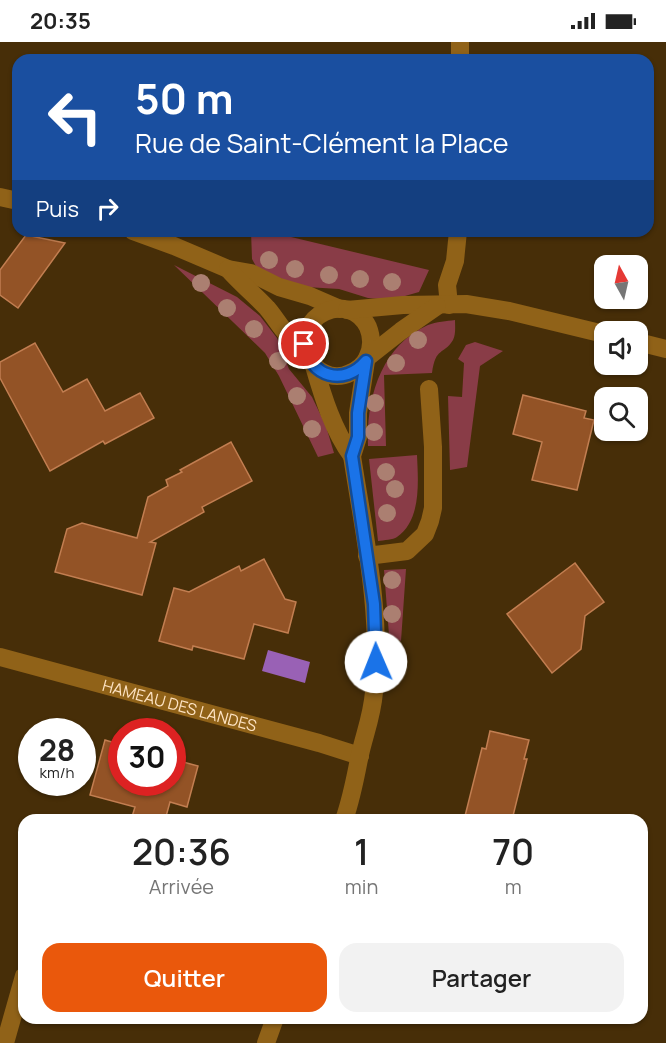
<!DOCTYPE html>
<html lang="fr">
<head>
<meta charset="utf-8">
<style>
	:root { --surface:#fff; --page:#f2f2f2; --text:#222; --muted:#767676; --accent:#ea580c }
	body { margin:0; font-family:Manrope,sans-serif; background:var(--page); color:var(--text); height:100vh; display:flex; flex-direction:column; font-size:22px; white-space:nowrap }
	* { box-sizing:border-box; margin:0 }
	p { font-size:20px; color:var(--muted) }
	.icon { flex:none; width:33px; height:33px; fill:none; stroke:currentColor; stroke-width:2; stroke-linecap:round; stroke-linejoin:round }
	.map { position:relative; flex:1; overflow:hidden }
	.sheet { position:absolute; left:18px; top:772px; width:630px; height:210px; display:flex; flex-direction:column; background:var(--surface); border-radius:18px; box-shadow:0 2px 4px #0004 }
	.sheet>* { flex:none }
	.guide { position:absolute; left:12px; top:12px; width:642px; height:183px; border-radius:18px; box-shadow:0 2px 4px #0004; background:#1a4fa0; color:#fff; overflow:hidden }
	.needle { width:39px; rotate:352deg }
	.fabs { position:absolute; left:594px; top:213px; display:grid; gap:12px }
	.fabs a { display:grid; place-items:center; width:54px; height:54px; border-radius:12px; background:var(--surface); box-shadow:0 2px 4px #0004; font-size:30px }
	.speed { position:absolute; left:18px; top:676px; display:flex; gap:12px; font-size:30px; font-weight:700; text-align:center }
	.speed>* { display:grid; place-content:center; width:78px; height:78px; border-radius:50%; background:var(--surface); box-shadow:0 2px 4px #0004; line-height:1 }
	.speed small { font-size:15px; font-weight:400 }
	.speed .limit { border:9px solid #d22; background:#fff; color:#111 }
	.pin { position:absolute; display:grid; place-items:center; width:51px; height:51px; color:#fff; margin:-26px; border:3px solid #fff; border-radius:50%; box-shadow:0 2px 6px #0007 }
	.me { position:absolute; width:66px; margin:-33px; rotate:359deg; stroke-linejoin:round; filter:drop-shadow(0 0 4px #0008) }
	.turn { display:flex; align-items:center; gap:21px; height:126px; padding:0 24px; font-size:27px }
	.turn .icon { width:78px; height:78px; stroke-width:2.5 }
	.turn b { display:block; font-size:42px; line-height:51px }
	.then { display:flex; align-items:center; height:57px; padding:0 24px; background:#0003; gap:12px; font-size:22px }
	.eta { display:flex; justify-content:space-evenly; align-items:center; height:102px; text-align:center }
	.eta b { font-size:36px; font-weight:600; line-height:42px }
	.cta { display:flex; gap:12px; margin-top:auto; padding:12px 24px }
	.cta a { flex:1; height:69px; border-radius:18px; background:var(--accent); color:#fff; font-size:24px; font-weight:600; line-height:69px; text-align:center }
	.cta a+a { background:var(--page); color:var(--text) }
	.status { display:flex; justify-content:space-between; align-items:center; height:42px; padding:0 30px; background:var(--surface); direction:ltr }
	.status svg { height:16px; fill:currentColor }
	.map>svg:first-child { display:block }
	.green { fill:#893c47 }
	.water { fill:#9961b5 }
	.building { fill:#935326; stroke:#c27e51; stroke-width:1.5 }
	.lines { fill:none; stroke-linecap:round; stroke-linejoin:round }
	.minor { stroke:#906218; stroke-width:18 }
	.tree { fill:#ab7f71 }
	.route-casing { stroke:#114b97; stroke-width:15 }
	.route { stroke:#1a73e8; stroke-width:10 }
	.labels { text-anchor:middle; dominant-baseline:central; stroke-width:6; stroke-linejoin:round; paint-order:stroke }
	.street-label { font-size:16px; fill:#fee4c4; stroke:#2a1700 }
</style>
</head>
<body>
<div class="status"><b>20:35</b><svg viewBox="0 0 49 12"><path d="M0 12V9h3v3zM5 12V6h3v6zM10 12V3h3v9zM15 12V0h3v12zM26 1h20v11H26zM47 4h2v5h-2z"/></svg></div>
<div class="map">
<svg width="666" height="1001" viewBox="0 0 666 1001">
	<rect width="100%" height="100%" fill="#472e08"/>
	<path class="green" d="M251 189H266L429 228 419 250 391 258 368 256 339 247 306 245 291 241 257 226 252 217Z
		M174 223 237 255 260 274 277 296 289 327 312 355 326 384 334 411 318 415 279 334 265 311Z
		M455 278C455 284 456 292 453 298 443 314 436 304 432 331L384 333 386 404H368C366 356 381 304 428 283 436 280 447 279 455 278Z
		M475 300 503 309 480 324 467 425 450 428 448 354 462 355 464 321 458 317 466 303Z
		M417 413C418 438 422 478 397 495 393 498 384 498 378 499L369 417Z
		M406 527 401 599 389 593 384 528Z"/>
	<path class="water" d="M268 608 310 620 305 641 262 629Z"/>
	<path class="building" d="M26 193 65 201 18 266 0 253V228Z
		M35 301 63 350 87 337 105 369 140 351 154 376 105 402 103 399 50 429 0 336V320Z
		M523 353 586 369 584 376 594 378 577 448 532 438 542 400 513 392Z
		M231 400 252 439 202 465 204 470 150 500 156 501 142 553 55 530 67 487 82 481 137 496 148 455 168 444 166 438 182 430 180 428Z
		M264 517 285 557 296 560 288 591 254 582 244 617 193 604 192 608 159 599 174 546 189 550 239 524 241 529Z
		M575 521 604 560 585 574 581 607 552 631 507 572Z
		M490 689 529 698 524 717H527L512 778H464L482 706 486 707Z
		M105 698 122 703V741H172V717L198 724 187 765 170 760 165 778H131L135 765 90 753Z"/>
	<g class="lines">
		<g class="minor">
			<path d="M460 18V0"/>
			<path d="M0 155 18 159"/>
			<path d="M133 189 174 204 228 227 251 231 279 245 310 254 340 267"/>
			<path d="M228 227C240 241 254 252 267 266 274 274 279 283 286 291 293 300 301 307 308 315 312 321 316 328 324 331 332 335 342 335 350 331 357 328 364 323 367 316 372 307 372 295 368 285 349 247 291 273 308 316"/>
			<path d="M449 263 447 243 455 219 458 189"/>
			<path d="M347 268 403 263 466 262 509 269 604 292"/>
			<path d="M638 300 666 307"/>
			<path d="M368 315 401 289 437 264"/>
			<path d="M314 324C323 355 333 388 352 414"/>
			<path d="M367 514 407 509 425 492 430 479 433 466V405L429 347"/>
			<path id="s1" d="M0 615 319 701 360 714"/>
			<path d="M344 778C351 758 355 738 359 717 364 693 372 675 374 650 382 571 364 492 352 414L358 395V371L366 319"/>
			<path d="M5 1001 24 934"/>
			<path d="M266 1001 275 976"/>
		</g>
	</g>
	<g class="tree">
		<circle cx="269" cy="218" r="9"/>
		<circle cx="295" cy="227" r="9"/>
		<circle cx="329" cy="233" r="9"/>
		<circle cx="360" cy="237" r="9"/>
		<circle cx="392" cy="240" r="9"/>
		<circle cx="201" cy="241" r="9"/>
		<circle cx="227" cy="266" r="9"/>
		<circle cx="254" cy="287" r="9"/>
		<circle cx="418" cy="298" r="9"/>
		<circle cx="278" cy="319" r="9"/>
		<circle cx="396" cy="321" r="9"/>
		<circle cx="297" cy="354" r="9"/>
		<circle cx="375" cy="361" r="9"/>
		<circle cx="312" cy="387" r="9"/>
		<circle cx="374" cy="390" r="9"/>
		<circle cx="386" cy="430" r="9"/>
		<circle cx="395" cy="447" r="9"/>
		<circle cx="387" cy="471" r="9"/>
		<circle cx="392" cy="538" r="9"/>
		<circle cx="392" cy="572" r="9"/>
	</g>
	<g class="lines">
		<g class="route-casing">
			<path id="route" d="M304 302C310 335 344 345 366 319L358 371V395L352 414 374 562 376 620"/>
		</g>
		<use href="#route" class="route"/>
	</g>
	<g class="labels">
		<g class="street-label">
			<text stroke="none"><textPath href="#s1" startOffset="186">HAMEAU DES LANDES</textPath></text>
		</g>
	</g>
</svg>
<div class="fabs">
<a><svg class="needle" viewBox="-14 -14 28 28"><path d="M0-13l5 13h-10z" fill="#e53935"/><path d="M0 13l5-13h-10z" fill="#767676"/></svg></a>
<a><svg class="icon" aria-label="sound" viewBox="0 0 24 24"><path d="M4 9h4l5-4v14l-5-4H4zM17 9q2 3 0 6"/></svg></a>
<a><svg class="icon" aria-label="search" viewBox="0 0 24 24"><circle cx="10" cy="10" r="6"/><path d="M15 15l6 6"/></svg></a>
</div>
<div class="speed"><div>28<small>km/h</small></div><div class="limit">30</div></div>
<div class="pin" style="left:304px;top:302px;background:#d93025"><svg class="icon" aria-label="arrive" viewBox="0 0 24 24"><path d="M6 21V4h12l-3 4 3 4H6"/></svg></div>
<svg class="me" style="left:376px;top:620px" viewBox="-20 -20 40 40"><circle r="19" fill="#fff"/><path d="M0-13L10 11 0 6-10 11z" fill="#1a73e8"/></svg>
<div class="guide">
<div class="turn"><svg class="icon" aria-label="left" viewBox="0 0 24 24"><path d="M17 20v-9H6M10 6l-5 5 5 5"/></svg><div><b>50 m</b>Rue de Saint-Clément la Place</div></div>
<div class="then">Puis<svg class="icon" aria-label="right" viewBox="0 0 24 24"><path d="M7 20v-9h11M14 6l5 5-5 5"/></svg></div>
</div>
<section class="sheet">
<div class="eta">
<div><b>20:36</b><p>Arrivée</p></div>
<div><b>1</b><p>min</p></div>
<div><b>70</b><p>m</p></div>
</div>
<div class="cta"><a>Quitter</a><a>Partager</a></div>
</section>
</div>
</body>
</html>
